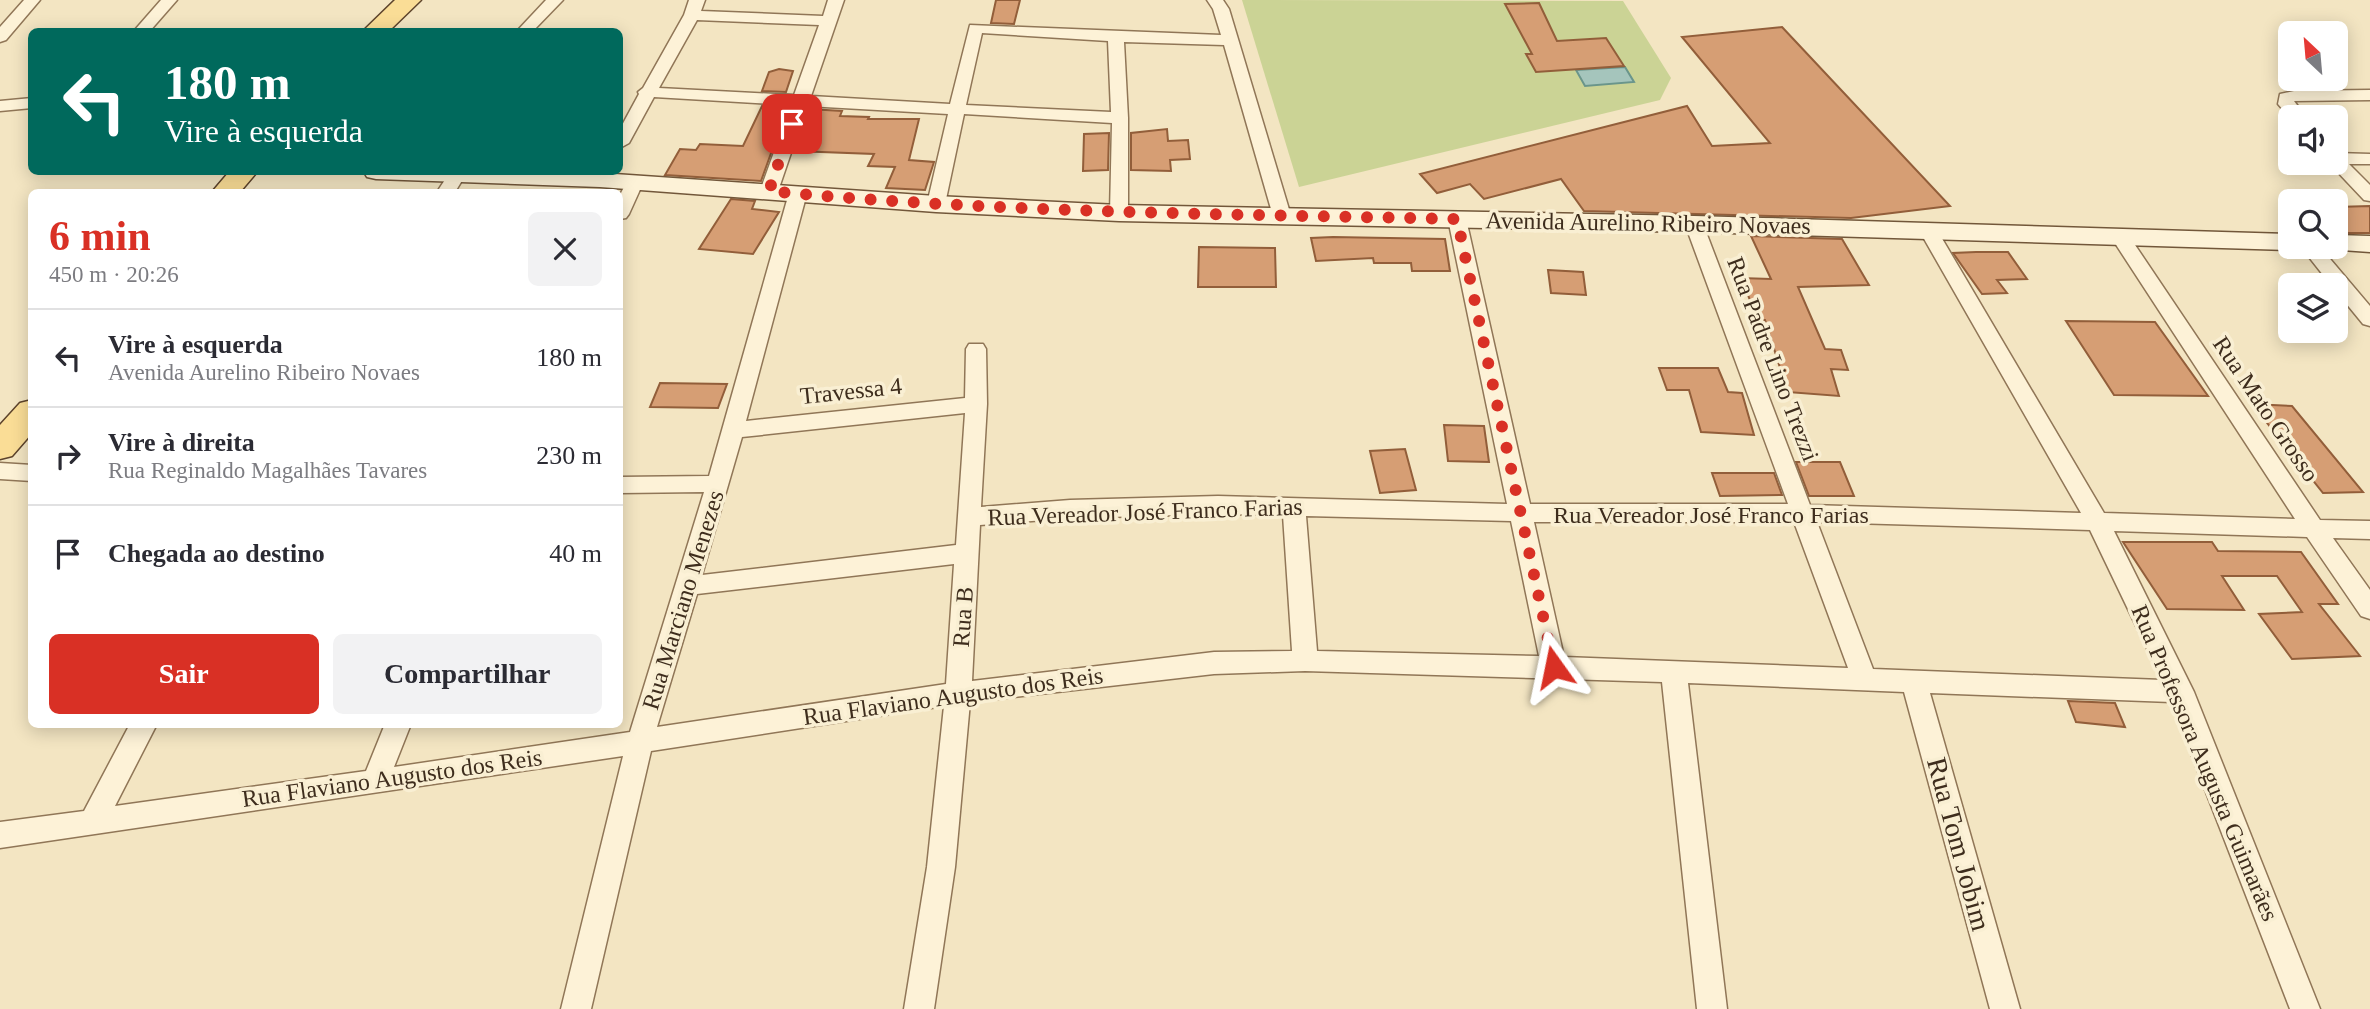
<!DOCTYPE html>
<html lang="pt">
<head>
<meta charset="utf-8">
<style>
	:root { --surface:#fff; --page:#f2f2f3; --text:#2b2b33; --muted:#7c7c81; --line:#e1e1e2; --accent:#d93025 }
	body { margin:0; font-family:"Times New Roman",serif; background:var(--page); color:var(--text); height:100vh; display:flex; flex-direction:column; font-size:26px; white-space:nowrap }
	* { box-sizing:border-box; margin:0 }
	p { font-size:23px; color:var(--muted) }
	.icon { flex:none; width:38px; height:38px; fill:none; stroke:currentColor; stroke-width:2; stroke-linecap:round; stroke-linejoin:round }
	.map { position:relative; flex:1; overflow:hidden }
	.drawer { position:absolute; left:28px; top:189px; width:595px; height:539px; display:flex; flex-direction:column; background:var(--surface); border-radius:10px; box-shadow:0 4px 18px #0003 }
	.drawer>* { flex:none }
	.guide { position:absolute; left:28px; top:28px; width:595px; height:147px; border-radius:10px; box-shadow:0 4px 18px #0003; background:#00695c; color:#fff; overflow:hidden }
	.needle { width:46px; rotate:334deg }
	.tools { position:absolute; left:2278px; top:21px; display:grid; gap:14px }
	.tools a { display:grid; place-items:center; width:70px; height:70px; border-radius:10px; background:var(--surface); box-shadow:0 4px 18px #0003; font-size:35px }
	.pin { position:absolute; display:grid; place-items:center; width:60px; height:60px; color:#fff; margin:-30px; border-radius:14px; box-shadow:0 4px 10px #0006 }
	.me { position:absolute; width:77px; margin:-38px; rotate:348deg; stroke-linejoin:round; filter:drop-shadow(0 0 5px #0008) }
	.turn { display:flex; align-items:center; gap:24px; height:147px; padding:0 21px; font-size:32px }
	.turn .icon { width:91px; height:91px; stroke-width:2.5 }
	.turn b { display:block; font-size:49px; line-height:60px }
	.round { display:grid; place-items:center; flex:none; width:74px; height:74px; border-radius:10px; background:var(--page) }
	.overview { display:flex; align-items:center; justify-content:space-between; height:119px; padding:0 21px }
	h1 { font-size:42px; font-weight:700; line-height:52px; color:var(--accent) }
	.action { display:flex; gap:14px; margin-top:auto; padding:14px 21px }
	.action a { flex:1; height:80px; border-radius:10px; background:var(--accent); color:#fff; font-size:28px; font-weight:700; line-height:80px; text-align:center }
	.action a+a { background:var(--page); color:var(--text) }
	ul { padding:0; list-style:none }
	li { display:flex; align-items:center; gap:21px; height:98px; padding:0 21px; border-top:2px solid var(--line) }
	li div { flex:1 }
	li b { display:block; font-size:26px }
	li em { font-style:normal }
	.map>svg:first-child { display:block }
	.green { fill:#cbd395 }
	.water { fill:#a5c5bc; stroke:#6a958b; stroke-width:2 }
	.building { fill:#d69e74; stroke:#925e3a; stroke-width:2 }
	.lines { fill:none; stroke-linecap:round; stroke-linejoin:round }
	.street-casing { stroke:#907657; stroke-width:3 }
	.secondary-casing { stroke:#72573a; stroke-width:3 }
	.primary-casing { stroke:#5d432b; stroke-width:3 }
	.street { fill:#fdf2d7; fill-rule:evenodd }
	.secondary { fill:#fdf2d7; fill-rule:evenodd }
	.primary { fill:#fadd96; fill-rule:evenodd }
	.route { stroke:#d93025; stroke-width:12; stroke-dasharray:0 21.6 }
	.labels { text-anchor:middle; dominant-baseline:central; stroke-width:7; stroke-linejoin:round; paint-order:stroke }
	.street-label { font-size:24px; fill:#3e2d1d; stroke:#f9efd3 }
	.near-street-label { font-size:28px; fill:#3e2d1d; stroke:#f9efd3 }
</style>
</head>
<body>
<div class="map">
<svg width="2370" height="1009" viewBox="0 0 2370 1009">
	<rect width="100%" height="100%" fill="#f3e5c2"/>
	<path class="green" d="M1242 0 1623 1 1671 78 1660 100 1299 187Z"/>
	<path class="water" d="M1625 67 1634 82 1585 86 1576 70Z"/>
	<path class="building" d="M996 0H1020L1014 24 991 23Z
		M1539 3 1557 41 1606 38 1624 66 1536 72 1526 54H1532L1505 4Z
		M1782 27 1950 206 1851 218 1584 211 1561 179 1484 199 1470 184 1437 193 1420 174 1687 106 1712 146 1770 143 1682 37Z
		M779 69 793 71 786 92 762 91 769 72Z
		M762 106 787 109 761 181 665 175 680 149 696 150 700 144 743 146Z
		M809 109 842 111 840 116 869 117 868 119H919L909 160 934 162 925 190 886 188 895 167 868 166 874 154 795 151Z
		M1167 129 1168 141 1188 140 1190 159 1170 160 1171 171 1131 170V133Z
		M1109 133 1108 170 1083 171 1084 134Z
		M731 199 755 201 752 209 779 212 753 254 699 249Z
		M2370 206V233H2348L2336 222V207Z
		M1751 236 1842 239 1869 285 1798 287 1825 349 1841 350 1848 370 1831 369 1839 396 1776 391 1771 370 1781 371 1765 320H1758L1741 278 1771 279Z
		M1333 237 1445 239 1450 271H1412L1411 263H1374L1373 258 1316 261 1311 238Z
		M1199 247 1275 248 1276 287H1198Z
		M1976 252H2008L2027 279 1997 280 2007 293 1982 294 1953 253Z
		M1548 270 1583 272 1586 295 1551 293Z
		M2066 321 2155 322 2208 396 2114 395Z
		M1659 368H1718L1728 392 1742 393 1754 435 1701 432 1689 390H1667Z
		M660 383 727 384 718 408 650 407Z
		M2252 404 2292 406 2363 492 2323 493Z
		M1444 425 1484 426 1489 462 1448 461Z
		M1405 449 1416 490 1380 493 1370 451Z
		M1796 462H1840L1854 496H1809Z
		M1712 473H1774L1782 495 1720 496Z
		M2123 542H2212L2218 551 2301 552 2338 604H2319L2360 656 2292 659 2259 614 2302 612 2277 576H2222L2244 610 2167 609Z
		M2068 701 2115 703 2125 727 2076 722Z"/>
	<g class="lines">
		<g class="street-casing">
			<path id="street" d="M24 0H40L6 40 0 42V27Z
				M161 0H177L149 32H133Z
				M546 0H563L532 32H516Z
				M689 0H705L701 11 823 16 828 0H844L811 96 950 104 970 25 1221 35 1213 9 1207 0H1223L1229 9 1291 216 1282 222 1273 216 1224 45 1124 42 1128 118V213L1119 219 1110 213 1112 123 964 114 945 204 936 209 927 204 948 114 807 106 778 191 769 196 760 191 791 105 654 97 629 143 620 148V129L639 94 638 92 643 88 684 15ZM697 20 819 25 794 95 659 88ZM982 33 1108 41 1111 112 966 105Z
				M2370 90V100L2294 101 2306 117 2291 119 2278 104 2280 94 2294 91Z
				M32 98V108L0 111V101Z
				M2336 153 2370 154V164H2349L2370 185V201L2364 200 2330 164 2336 163Z
				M450 172H464L466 174 455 192H437Z
				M634 178 643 183 629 214 626 218 620 219V195L628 179Z
				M798 188 807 193 746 421 965 398 966 349 969 344H983L986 349 987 404 981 507 1070 500 1218 496 1507 504 1448 219 1457 213 1466 219 1530 504H1788L1685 224 1694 218 1703 224 1810 505 2081 513 1919 230 1928 224 1937 230 2104 513 2295 519 2111 237 2120 231 2127 233 2320 520 2370 521V539L2333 538 2370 590V619L2361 616 2307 537 2114 531 2194 692 2320 1009H2290L2171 702 1930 693 2020 1009H1990L1904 692 1688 683 1727 1009H1697L1662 682 1305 671 1214 674 970 702 955 867 934 1009H904L927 867 944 706 651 751 591 1009H561L623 756 0 848V822L84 811 130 724H157L115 806 366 771 385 724H411L394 767 630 732 704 492 620 493V477L709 476 789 193ZM965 413 956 545 702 575 742 437ZM1218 514 1283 515 1292 651 1214 652 972 681 980 525 1070 518ZM1306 516 1511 521 1539 656 1317 651ZM1534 522H1794L1848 668 1564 657ZM1817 522 2090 530 2162 680 1873 669ZM954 564 946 684 657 727 697 594Z
				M2301 247H2320L2370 306V326L2363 324 2336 291V285H2331Z
				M0 463 32 465V481L0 479Z"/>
		</g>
		<g class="secondary-casing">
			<path id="secondary" d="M364 172 600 173 936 196 1119 205 1694 216 2291 234V247H2301L2291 250 1694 232 1119 221 936 212 600 187 376 179 367 177Z
				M2336 235 2370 236V252L2327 249 2326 247H2336Z"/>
		</g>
		<g class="primary-casing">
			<path id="primary" d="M395 0H421L388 32H362Z
				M229 172H257L240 192H212Z
				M32 400V433L12 456 0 459V425L20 403Z"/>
		</g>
		<use href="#street" class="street"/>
		<use href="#secondary" class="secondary"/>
		<use href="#primary" class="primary"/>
	</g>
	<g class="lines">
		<path class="route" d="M792 124 769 191C998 213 1227 214 1457 219L1554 667"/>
	</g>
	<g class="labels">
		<g class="street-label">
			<text transform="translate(1648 223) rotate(1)">Avenida Aurelino Ribeiro Novaes</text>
			<text transform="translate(1773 359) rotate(69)">Rua Padre Lino Trezzi</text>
			<text transform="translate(851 391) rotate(-6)">Travessa 4</text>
			<text transform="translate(2266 409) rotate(56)">Rua Mato Grosso</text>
			<text transform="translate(1145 512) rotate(-2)">Rua Vereador José Franco Farias</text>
			<text x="1711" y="515">Rua Vereador José Franco Farias</text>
			<text transform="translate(683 600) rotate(-73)">Rua Marciano Menezes</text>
			<text transform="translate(963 617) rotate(-86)">Rua B</text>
			<text transform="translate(953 696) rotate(-8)">Rua Flaviano Augusto dos Reis</text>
			<text transform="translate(2205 763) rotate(67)">Rua Professora Augusta Guimarães</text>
			<text transform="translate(392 778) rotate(-8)">Rua Flaviano Augusto dos Reis</text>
		</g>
		<g class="near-street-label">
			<text transform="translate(1959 844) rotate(75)">Rua Tom Jobim</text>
		</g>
	</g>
</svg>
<div class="tools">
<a><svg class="needle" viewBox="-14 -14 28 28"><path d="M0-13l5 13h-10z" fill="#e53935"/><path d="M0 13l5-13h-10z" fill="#7c7c81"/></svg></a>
<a><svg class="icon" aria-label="sound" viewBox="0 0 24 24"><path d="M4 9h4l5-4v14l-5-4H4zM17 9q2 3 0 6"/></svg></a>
<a><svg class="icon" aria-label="search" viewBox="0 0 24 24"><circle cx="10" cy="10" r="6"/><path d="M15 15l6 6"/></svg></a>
<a><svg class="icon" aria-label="layers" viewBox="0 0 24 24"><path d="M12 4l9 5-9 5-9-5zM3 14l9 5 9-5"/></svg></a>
</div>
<div class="pin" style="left:792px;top:124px;background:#d93025"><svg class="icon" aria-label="arrive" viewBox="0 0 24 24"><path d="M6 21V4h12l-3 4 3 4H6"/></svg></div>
<svg class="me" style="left:1554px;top:667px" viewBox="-20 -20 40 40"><path d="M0-17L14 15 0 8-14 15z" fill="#d93025" stroke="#fff" stroke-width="4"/></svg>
<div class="guide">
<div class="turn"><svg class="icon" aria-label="left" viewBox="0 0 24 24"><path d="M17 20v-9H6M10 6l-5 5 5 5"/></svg><div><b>180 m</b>Vire à esquerda</div></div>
</div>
<section class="drawer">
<div class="overview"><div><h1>6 min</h1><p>450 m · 20:26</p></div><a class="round"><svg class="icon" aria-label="close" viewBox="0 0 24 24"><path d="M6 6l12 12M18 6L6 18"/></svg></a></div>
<ul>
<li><svg class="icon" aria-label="left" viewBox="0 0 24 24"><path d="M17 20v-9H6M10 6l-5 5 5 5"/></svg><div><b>Vire à esquerda</b><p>Avenida Aurelino Ribeiro Novaes</p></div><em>180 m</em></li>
<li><svg class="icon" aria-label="right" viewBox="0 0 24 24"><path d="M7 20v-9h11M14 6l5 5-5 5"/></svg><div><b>Vire à direita</b><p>Rua Reginaldo Magalhães Tavares</p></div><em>230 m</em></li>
<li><svg class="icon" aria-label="arrive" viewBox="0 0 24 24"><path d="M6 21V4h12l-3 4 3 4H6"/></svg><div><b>Chegada ao destino</b></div><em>40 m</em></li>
</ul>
<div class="action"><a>Sair</a><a>Compartilhar</a></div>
</section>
</div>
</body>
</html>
